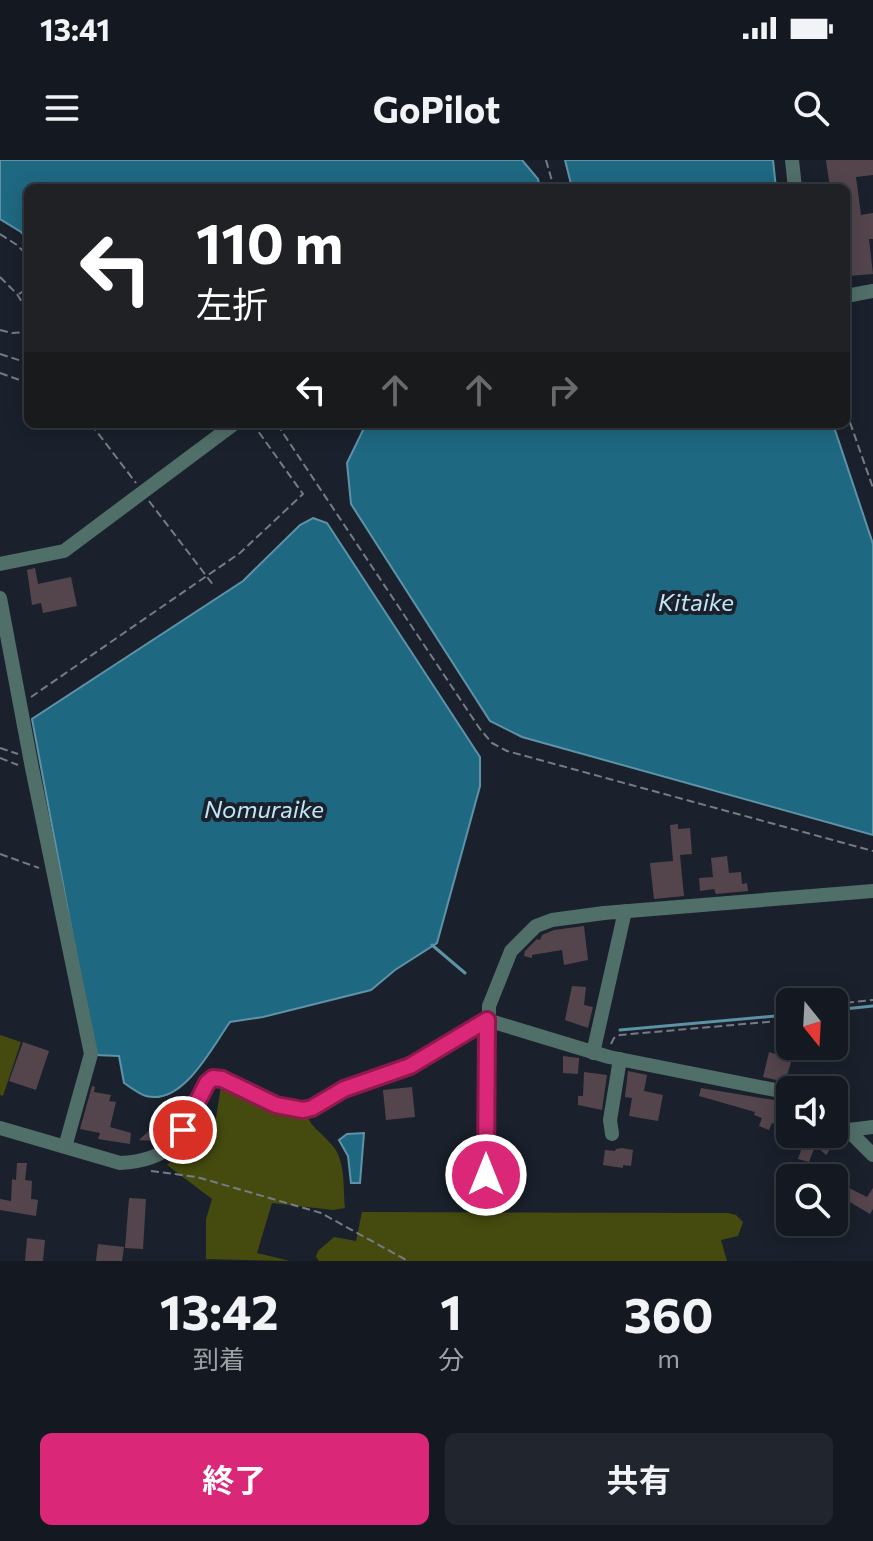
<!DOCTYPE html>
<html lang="ja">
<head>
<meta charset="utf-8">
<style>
	:root { --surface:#141921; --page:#21262e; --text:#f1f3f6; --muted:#9da0a5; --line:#33383f; --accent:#db2777 }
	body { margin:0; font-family:Commissioner,"Noto Sans JP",sans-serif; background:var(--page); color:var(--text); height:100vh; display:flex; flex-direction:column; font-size:30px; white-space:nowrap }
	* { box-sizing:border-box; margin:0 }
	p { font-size:26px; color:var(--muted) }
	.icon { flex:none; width:44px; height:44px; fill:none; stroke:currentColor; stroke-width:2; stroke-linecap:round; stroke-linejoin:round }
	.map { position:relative; height:1101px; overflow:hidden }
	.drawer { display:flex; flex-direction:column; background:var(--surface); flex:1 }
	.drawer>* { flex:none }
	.top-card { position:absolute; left:24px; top:24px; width:826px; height:244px; border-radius:12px; box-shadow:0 4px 20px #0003,0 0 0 2px var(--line); background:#202124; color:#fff; overflow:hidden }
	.needle { width:52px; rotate:162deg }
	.tools { position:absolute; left:776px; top:828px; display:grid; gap:16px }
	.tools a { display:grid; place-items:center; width:72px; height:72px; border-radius:12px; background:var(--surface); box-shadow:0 4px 20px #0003,0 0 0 2px var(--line); font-size:40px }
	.pin { position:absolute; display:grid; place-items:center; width:68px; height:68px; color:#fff; margin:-34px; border:4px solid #fff; border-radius:50%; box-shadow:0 2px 8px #0007 }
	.me { position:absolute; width:88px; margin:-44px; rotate:0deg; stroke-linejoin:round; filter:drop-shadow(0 0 6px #0008) }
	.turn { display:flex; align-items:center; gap:28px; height:168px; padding:0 40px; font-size:36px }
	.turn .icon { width:104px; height:104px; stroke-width:2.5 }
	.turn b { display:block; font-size:56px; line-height:68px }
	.lanes { display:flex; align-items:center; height:76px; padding:0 40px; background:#0003; justify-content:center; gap:40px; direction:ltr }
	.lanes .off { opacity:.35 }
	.eta { display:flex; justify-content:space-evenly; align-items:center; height:136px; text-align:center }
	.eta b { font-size:48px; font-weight:700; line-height:56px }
	.primary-button { display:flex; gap:16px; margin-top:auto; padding:16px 40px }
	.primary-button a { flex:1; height:92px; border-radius:12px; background:var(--accent); color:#fff; font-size:32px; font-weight:700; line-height:92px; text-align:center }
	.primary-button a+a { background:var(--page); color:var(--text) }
	.status { display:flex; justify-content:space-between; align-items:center; height:56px; padding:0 40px; background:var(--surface); direction:ltr }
	.status svg { height:22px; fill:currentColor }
	header { display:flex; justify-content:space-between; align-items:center; height:104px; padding:0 40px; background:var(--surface); font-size:36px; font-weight:700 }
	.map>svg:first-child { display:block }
	.forest { fill:#454b0e }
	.water { fill:#1f6882; stroke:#5e92a7; stroke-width:2 }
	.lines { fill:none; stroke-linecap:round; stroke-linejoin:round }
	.stream { stroke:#5e92a7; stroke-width:3 }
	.building { fill:#54454d }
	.path { stroke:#757c85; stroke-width:2; stroke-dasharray:8 4; stroke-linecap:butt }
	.minor { stroke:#516f69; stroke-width:14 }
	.route-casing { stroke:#8e194d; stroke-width:20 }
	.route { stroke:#db2777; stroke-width:14 }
	.labels { text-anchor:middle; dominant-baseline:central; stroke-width:8; stroke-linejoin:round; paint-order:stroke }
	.water-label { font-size:24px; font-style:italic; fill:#c1e6f6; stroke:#1a212c }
</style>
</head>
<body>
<div class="status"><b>13:41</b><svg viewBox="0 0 49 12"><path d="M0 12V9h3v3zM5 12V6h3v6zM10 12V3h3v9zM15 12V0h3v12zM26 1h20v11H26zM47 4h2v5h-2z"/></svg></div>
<header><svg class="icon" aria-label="menu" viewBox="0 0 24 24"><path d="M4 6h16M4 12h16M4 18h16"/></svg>GoPilot<svg class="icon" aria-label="search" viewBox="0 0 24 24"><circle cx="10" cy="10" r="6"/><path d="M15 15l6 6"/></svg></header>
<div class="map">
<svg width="873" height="1101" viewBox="0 0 873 1101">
	<rect width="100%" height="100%" fill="#1a212c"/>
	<path class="forest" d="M0 875 21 882 3 936 0 935Z
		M221 926 307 956C312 968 324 975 332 985 346 1000 343 1029 345 1048L333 1050 272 1043 257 1093 290 1101 206 1099V1059L212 1039 167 1005 216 958Z
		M362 1052 728 1053 736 1055 743 1062 738 1076 721 1080 727 1101H319L316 1097 318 1091 334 1077 356 1081Z"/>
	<path class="water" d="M0 0H522L538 19 540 28H28V81L21 72 0 59Z
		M565 0H773L776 28H572Z
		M366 264H833L873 384V675L522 577 490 561 351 344 347 303Z
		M313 358 327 363 480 597V626L437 783 395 810 371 830 263 857 230 862C212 887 183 946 146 936 139 934 130 927 124 923L119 896 95 895 32 559 243 421 300 365Z
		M364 973 360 1023H351L348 996 339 980 347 974Z"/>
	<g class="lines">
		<path class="stream" d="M432 785 465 813
			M834 850 873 846
			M789 854H790
			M620 870 776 856"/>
	</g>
	<path class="building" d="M826 0H873V15L856 17 861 55 873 53V79H869L873 114 848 116 846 106V28H830Z
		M35 408 38 424 71 417 77 446 43 453 41 443 32 445 27 410Z
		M678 664V669L690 668 692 694 680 695 684 736 654 739 650 703 673 701 670 665Z
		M727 696 729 713 741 712 742 724 747 723 748 731 716 734 714 729 700 731 699 718 713 717 711 698Z
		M584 766 588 800 564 805 562 790 532 795V798L524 796 525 791 537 779 540 780 542 775 554 770Z
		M572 826 586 827 584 845 593 847 588 868 565 860Z
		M23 882 49 891 36 930 9 921Z
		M769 892 792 899 785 922 763 917Z
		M563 896 579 898 578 914 563 913Z
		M628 911 647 915 644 931 663 935 658 961 629 956 632 938 625 937Z
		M584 912 607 915 602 950 578 945V936H583Z
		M92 926 95 927 94 932 111 935 109 941 116 942 110 967 131 973 130 984 98 979 100 973 80 969Z
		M412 927 415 957 386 960 383 930Z
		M701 928 786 942 784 949 790 957 786 968 772 963 769 970 759 966 762 958 754 955 755 952 699 936Z
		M164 957 172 964 153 981 139 980Z
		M827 974 840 976 826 995 816 986Z
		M804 982 815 986 809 1002 798 999Z
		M622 988 633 990 631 1006 623 1005V1008L603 1005 605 990 615 991 616 989Z
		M17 1003H27L25 1020 32 1021 31 1039 38 1040 36 1056 0 1050V1039L11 1041 12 1019 16 1020Z
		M849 1028 867 1037 873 1028V1049L870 1054 843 1038Z
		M129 1038 146 1039 143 1089 125 1088Z
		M27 1078 45 1080 43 1101H25Z
		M98 1084 124 1087 122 1101H96Z"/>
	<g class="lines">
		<path class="path" d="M546 0 554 28
			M0 74 17 85 28 96
			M0 117 17 134 28 152
			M19 134 28 128
			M0 170 12 173 28 172
			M0 194 28 203
			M0 213 28 223
			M846 251 873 328
			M91 264 136 323
			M277 264 480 569 492 583 507 591 873 691
			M149 341 214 426
			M31 537 240 393 303 334 253 264
			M0 588 18 594
			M0 598 18 605
			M0 694 39 708
			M834 844 873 840
			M611 884 614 878 620 875 778 861 787 849 790 848
			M151 1011 197 1017 321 1053 408 1101"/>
		<path class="minor" d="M792 0 795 28
			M846 136 873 131
			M0 404 64 391 234 264
			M0 438 32 608 91 894 65 987
			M487 860 609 897 790 933
			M593 893 625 751
			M834 956 873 995
			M0 968 120 1003C180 1000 184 970 207 923L213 918 222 919 276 945 303 950 312 948 344 929 410 906 487 860
			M849 970 873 967
			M612 974 610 960 620 899
			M486 1046 489 846 511 791 536 766 552 760 604 753 873 731"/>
	</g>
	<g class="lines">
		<g class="route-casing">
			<path id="route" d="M183 970 207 923 213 918 222 919 276 945 303 950 312 948 344 929 410 906 487 860 486 1015"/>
		</g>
		<use href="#route" class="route"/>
	</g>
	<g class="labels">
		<g class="water-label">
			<text x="696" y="441">Kitaike</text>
			<text x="264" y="648">Nomuraike</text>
		</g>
	</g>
</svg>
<div class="tools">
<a><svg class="needle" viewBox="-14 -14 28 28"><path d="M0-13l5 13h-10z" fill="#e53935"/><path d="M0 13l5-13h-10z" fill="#9da0a5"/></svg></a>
<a><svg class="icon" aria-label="sound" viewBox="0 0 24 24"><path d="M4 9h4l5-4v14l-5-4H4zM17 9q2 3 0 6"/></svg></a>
<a><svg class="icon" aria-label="search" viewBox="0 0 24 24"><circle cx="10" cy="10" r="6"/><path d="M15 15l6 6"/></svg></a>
</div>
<div class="pin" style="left:183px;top:970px;background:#d93025"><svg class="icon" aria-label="arrive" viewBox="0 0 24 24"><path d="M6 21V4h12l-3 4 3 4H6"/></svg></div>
<svg class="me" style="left:486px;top:1015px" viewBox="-20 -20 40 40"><circle r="17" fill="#db2777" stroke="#fff" stroke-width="3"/><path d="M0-11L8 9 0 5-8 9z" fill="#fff"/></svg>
<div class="top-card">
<div class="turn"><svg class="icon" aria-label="left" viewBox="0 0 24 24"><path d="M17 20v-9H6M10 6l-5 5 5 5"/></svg><div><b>110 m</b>左折</div></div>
<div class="lanes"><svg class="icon" aria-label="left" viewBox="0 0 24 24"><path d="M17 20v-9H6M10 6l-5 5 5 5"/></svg><svg class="icon off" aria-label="ahead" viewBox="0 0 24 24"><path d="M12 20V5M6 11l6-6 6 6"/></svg><svg class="icon off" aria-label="ahead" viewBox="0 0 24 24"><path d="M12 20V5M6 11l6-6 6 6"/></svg><svg class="icon off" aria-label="right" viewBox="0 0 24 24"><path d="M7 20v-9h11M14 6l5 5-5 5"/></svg></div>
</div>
</div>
<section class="drawer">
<div class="eta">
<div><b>13:42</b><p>到着</p></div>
<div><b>1</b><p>分</p></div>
<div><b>360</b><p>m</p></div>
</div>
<div class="primary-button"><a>終了</a><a>共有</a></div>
</section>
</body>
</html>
